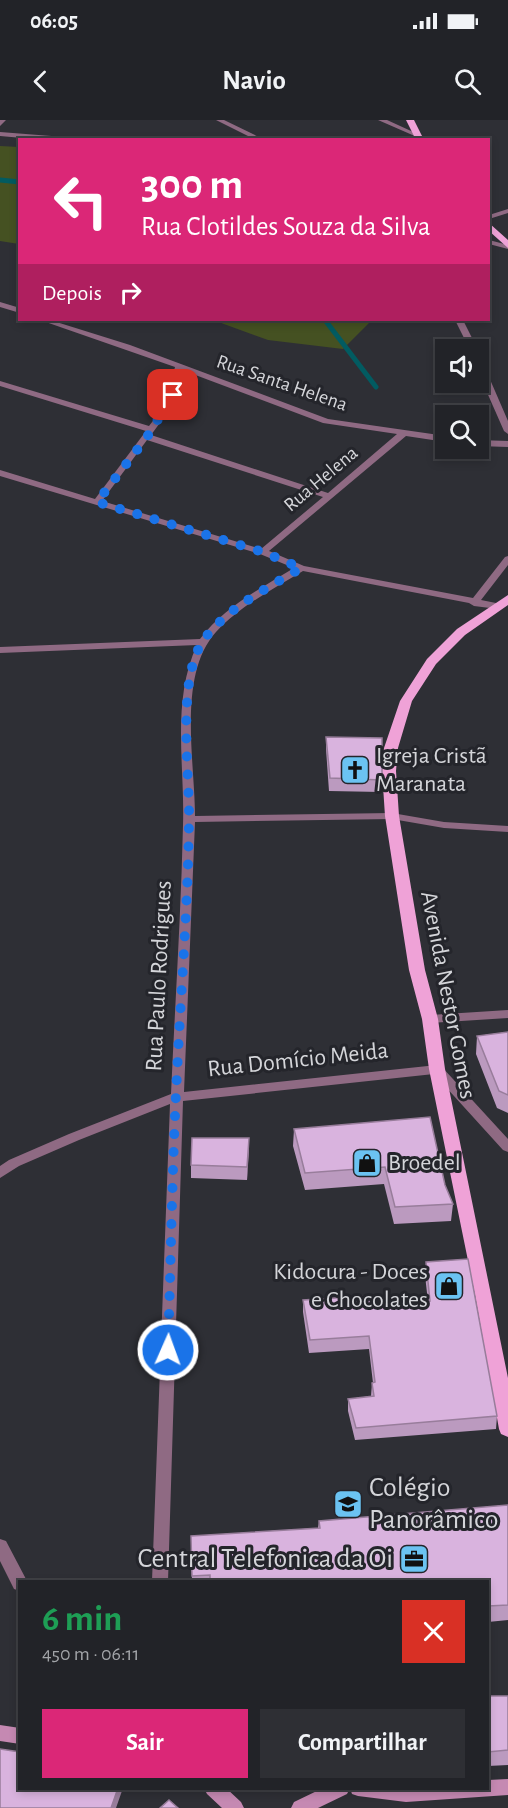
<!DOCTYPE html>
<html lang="pt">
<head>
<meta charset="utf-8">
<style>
	:root { --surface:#222328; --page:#2e2f34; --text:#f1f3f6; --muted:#a2a4a8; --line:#3f4045; --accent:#db2777 }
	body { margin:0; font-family:"Alegreya Sans",sans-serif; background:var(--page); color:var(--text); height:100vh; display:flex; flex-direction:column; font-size:22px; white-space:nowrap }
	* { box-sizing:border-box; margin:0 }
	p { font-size:20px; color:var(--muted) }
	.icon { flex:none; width:33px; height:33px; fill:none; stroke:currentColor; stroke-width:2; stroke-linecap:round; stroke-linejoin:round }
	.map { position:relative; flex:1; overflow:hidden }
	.side { position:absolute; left:18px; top:1460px; width:471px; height:210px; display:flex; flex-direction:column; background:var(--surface); border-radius:0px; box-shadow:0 3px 9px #0003,0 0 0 2px var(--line) }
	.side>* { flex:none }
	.hud { position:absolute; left:18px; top:18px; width:472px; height:183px; border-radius:0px; box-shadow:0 3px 9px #0003,0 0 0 2px var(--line); background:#db2777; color:#fff; overflow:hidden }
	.controls { position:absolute; left:435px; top:219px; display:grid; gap:12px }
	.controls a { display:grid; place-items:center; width:54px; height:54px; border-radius:0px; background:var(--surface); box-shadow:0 3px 9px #0003,0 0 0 2px var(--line); font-size:30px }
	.pin { position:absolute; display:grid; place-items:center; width:51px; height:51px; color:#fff; margin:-26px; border-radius:12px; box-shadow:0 3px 9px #0006 }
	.me { position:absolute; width:66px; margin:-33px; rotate:2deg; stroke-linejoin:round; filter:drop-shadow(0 0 4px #0008) }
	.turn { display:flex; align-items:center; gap:21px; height:126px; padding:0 24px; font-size:27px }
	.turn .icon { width:78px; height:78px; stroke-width:2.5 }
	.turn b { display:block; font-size:42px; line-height:51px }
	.then { display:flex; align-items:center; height:57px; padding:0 24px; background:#0003; gap:12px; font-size:22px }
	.round { display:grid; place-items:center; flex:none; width:63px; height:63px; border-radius:0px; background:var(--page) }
	.headline { display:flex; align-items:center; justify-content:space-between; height:102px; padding:0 24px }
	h1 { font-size:36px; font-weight:700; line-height:45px; color:#1e9e55 }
	.primary-button { display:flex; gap:12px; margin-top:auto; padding:12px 24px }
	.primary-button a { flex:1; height:69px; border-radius:0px; background:var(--accent); color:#fff; font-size:24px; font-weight:700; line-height:69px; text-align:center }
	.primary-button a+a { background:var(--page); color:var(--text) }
	.status { display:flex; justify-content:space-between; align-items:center; height:42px; padding:0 30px; background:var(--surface); direction:ltr }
	.status svg { height:16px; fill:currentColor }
	header { display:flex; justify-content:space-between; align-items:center; height:78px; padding:0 24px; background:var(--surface); font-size:27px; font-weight:700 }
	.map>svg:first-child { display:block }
	.green { fill:#455122 }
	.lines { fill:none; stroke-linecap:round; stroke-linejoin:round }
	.stream { stroke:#025b61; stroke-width:5 }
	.lane { fill:#8f6a83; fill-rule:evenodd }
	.street { fill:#8f6a83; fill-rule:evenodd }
	.secondary { fill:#c589b2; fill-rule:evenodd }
	.primary { fill:#efa2d7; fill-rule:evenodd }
	.wall { fill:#bb9abf }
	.shaded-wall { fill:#987d9b }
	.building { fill:#d9b3de; stroke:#987d9b; stroke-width:1.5 }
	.route { stroke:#1a73e8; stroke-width:10; stroke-dasharray:0 18 }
	.labels { text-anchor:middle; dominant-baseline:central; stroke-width:6; stroke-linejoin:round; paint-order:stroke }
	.far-street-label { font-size:20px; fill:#d4d5d9; stroke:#24252b }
	.poi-label { font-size:24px; fill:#d4d5d9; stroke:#24252b; text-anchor:start }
	.street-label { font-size:24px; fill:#d4d5d9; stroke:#24252b }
	.near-poi-label { font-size:28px; fill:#d4d5d9; stroke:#24252b; text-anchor:start }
</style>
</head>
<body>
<div class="status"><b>06:05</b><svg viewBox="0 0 49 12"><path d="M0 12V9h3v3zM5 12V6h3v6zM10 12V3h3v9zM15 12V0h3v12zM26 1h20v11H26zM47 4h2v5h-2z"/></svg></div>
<header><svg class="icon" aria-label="back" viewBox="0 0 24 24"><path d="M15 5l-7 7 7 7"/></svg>Navio<svg class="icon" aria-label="search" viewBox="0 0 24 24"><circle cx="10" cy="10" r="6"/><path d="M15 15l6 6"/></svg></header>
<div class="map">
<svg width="508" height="1688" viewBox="0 0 508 1688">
	<rect width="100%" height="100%" fill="#2e2f35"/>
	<path class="green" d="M0 26 19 27V124L0 121Z
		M213 200H371V201L343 229 268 220Z"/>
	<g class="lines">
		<path class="stream" d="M0 60 20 62
			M325 200 376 267"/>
		<path class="lane" d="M0 0H6L0 6Z
			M508 89V93L489 99V95Z"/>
		<path class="street" d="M216 0H224L265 20H256Z
			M378 0H387L422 16 417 17Z
			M0 12 77 18 80 20H45L0 16Z
			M489 120 508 125V129L489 124Z
			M0 182 20 188V193L0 187Z
			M40 200H50L130 225 328 299 446 316V322L406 316 269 431 304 446 473 478 505 437 508 436V445L481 480 501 484V488L498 489 474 486 469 483 303 451C273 469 240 486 216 512 177 555 195 642 195 696L392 693 444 702 508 706V712L444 708 392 699 195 702 184 972 437 945 441 946 508 1019V1032L503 1030 434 954 183 981 168 1461H152L170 984 79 1020 19 1046 0 1058V1046L9 1040 69 1014 171 974C175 884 181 795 183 705 185 646 171 581 197 525L0 533V527L200 519C224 487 260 469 294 448L260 434 0 356V350L95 379 146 311 0 266V261L149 306 165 285 175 247ZM182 250 323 303 397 314 328 373 151 315 173 285ZM147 320 323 377 261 429 102 381Z
			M455 200H463L478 230H470Z
			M478 239 482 241 508 301V314L504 311 478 252Z
			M478 320 508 321V327L478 326Z
			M508 890V898L430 903 424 899 430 895Z
			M0 1419 6 1421 27 1461H20V1471L14 1469 0 1441Z"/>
		<path class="secondary" d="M0 1605 20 1608V1624L0 1621Z
			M508 1659V1675L406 1682 358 1676 352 1674 350 1668 347 1674 318 1688H291L294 1682 323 1668H488V1660Z
			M204 1668H226L241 1682 244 1688H222L207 1674Z"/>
		<path class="primary" d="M406 0H414L424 20H416Z
			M489 103 508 120V128L489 111Z
			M508 475V485L465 515 436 544 412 581 398 628 396 651 399 696 425 850 438 899 445 949 508 1258V1317L501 1314 499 1309 475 1175 429 949 422 899 409 850 385 696 382 651 384 628 400 581 427 539 457 509Z"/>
	</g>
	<path class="wall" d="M326 617 382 660 381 672 329 671 326 629Z
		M508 912V993L497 988 476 934 477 916Z
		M294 1009 445 1065 453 1084 451 1101 394 1104 384 1064 305 1070 293 1026Z
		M249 1018 247 1060 191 1058V1045Z
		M426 1142 497 1296 496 1309 355 1320 348 1291V1279L371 1276 372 1263H373L369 1229 309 1233 303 1192V1180L371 1187 428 1182 425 1155Z
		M508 1385V1500L488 1502V1461H192L191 1416 318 1408 319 1401Z
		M488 1576H508V1645L488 1646Z"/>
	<path class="shaded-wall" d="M249 1018V1031L247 1060V1047Z
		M118 1668H123L116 1688H111Z"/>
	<path class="building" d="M326 617 382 618V660L330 658Z
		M508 912V975L499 971 477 916Z
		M430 997 445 1065 453 1084 395 1087 385 1047 305 1053 294 1009Z
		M192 1018H249L247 1047 191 1045Z
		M468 1139 497 1296 356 1308 348 1279 374 1276 372 1263 375 1262 369 1216 310 1220 303 1180 368 1176 371 1187 430 1181 426 1142Z
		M508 1385V1485L488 1486V1461H210V1455L192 1456 191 1416 320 1408 319 1401Z
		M488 1576H508V1630L488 1632Z
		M0 1629 20 1632V1668H118L111 1688H0Z
		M169 1680 178 1688H160Z"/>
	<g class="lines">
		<path class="route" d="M168 1230C171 1138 172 1046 177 954 181 869 188 785 189 700 190 653 176 561 203 521 225 489 268 468 301 448L263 432 97 382 147 317 173 275"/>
	</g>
	<defs>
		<g id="church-square" transform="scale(1.5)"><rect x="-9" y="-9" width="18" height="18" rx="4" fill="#6bc3f2" stroke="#24252b"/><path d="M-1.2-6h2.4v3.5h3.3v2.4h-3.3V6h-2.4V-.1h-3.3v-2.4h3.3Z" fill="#111"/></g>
		<g id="shop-square" transform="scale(1.5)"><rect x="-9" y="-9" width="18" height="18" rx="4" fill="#6bc3f2" stroke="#24252b"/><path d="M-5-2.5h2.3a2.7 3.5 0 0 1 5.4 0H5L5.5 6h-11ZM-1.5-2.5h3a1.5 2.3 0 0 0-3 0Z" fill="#111"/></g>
		<g id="school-square" transform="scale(1.5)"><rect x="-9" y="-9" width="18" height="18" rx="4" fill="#6bc3f2" stroke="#24252b"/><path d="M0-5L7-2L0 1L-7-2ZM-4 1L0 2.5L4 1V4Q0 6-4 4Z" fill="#111"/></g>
		<g id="office-square" transform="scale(1.5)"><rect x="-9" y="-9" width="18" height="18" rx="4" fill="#6bc3f2" stroke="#24252b"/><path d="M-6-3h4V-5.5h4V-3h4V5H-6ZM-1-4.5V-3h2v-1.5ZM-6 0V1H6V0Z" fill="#111"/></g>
	</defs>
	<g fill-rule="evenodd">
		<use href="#church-square" x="355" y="650"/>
		<use href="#shop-square" x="367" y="1043"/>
		<use href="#shop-square" x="449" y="1166"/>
		<use href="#school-square" x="348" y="1384"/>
		<use href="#office-square" x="414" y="1439"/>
	</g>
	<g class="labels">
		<g class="far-street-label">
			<text transform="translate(282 263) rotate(19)">Rua Santa Helena</text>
			<text transform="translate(321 359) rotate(-40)">Rua Helena</text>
		</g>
		<g class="poi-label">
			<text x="376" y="636">Igreja Cristã<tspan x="376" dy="28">Maranata</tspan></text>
			<text x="388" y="1043">Broedel</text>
			<text x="428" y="1152" text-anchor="end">Kidocura - Doces<tspan x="428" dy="28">e Chocolates</tspan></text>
		</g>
		<g class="street-label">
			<text transform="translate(159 856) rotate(-87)">Rua Paulo Rodrigues</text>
			<text transform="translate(448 875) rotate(79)">Avenida Nestor Gomes</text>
			<text transform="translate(298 940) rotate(-6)">Rua Domício Meida</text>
		</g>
		<g class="near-poi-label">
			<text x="369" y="1368">Colégio<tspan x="369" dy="32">Panorâmico</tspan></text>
			<text x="393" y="1439" text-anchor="end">Central Telefonica da Oi</text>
		</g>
	</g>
</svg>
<div class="controls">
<a><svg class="icon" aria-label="sound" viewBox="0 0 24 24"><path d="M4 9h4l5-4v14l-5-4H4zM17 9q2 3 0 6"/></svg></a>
<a><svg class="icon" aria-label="search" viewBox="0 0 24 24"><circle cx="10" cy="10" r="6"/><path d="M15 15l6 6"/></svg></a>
</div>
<div class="pin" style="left:173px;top:275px;background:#d93025"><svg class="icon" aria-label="arrive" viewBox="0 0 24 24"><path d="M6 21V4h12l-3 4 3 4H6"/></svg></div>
<svg class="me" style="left:168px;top:1230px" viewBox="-20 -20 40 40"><circle r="17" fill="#1a73e8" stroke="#fff" stroke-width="3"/><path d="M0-11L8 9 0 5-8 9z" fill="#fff"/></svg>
<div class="hud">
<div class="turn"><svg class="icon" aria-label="left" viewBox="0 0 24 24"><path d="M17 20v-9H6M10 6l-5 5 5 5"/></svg><div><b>300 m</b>Rua Clotildes Souza da Silva</div></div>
<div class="then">Depois<svg class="icon" aria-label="right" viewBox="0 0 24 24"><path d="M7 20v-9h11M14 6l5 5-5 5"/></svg></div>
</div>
<section class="side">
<div class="headline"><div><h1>6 min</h1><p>450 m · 06:11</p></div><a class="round" style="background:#d93025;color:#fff"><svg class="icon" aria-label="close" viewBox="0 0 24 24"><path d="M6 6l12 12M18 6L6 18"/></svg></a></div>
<div class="primary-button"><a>Sair</a><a>Compartilhar</a></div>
</section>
</div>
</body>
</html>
